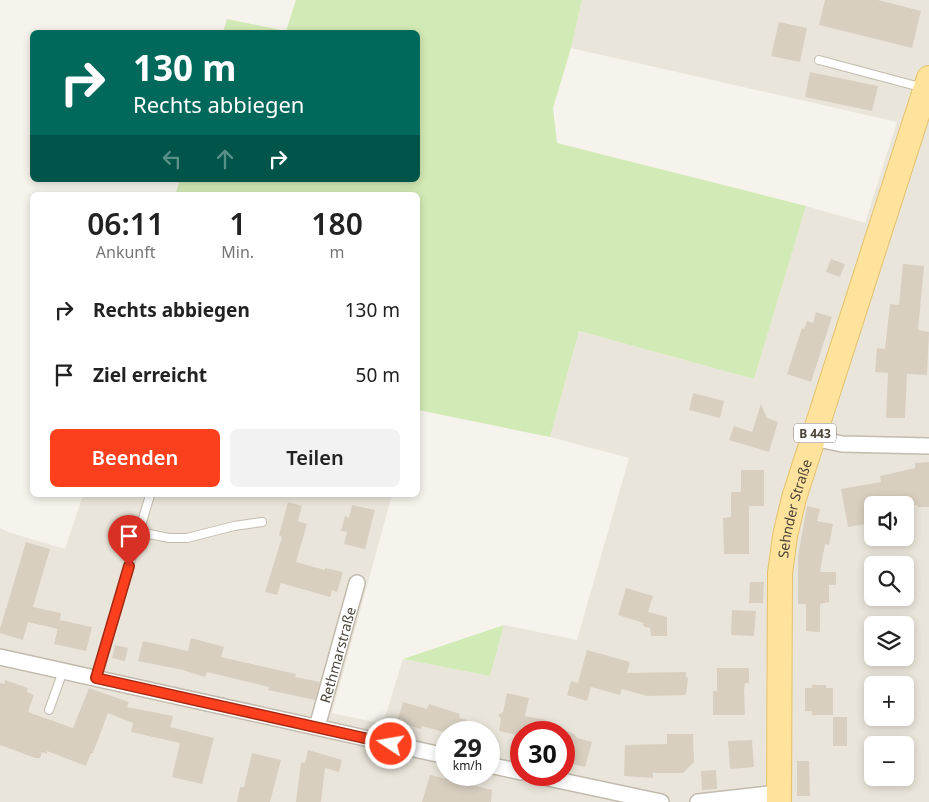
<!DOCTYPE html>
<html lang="de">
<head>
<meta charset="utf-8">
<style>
	:root { --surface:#fff; --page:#f2f2f2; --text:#222; --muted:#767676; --accent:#fc3f1d }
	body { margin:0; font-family:"Noto Sans",sans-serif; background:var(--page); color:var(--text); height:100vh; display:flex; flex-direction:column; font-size:19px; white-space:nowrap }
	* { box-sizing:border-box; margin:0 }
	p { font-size:16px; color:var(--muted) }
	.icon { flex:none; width:28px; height:28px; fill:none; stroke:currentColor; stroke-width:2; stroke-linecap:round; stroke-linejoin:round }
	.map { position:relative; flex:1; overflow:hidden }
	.drawer { position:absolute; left:30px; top:192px; width:390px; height:305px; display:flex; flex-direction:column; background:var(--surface); border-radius:8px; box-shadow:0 2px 8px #0003 }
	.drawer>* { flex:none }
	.banner { position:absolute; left:30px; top:30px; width:390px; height:152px; border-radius:8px; box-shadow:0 2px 8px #0003; background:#00695c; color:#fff; overflow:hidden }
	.tools { position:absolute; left:864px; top:496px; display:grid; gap:10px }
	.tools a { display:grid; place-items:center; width:50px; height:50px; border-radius:8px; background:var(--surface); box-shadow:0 2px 8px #0003; font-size:25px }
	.speed { position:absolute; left:435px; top:721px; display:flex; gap:10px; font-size:25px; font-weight:700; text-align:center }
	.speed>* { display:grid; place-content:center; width:65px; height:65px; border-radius:50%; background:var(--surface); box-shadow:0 2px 8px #0003; line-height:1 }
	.speed small { font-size:12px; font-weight:400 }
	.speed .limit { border:8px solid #d22; background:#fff; color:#111 }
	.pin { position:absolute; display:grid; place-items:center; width:42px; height:42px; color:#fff; margin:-51px -21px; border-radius:50% 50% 50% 0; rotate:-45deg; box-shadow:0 0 5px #0007 }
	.pin .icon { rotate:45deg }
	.me { position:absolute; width:55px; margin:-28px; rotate:282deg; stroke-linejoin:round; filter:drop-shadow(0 0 4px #0008) }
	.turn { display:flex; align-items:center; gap:18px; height:105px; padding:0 20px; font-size:22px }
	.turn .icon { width:65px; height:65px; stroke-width:2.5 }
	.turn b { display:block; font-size:35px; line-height:42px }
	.lanes { display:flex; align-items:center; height:48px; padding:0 20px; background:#0003; justify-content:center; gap:25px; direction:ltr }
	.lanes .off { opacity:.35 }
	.eta { display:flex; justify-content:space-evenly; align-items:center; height:85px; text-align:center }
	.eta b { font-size:30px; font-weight:600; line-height:35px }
	.button { display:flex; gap:10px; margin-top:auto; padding:10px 20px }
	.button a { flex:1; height:58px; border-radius:8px; background:var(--accent); color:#fff; font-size:20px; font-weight:600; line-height:58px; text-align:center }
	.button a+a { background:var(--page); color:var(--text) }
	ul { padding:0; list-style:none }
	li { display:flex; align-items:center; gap:15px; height:65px; padding:0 20px }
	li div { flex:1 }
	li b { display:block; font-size:19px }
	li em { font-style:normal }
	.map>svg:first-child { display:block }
	.residential { fill:#eae5da; fill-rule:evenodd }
	.green { fill:#d2eab5 }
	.building { fill:#d8cfc1 }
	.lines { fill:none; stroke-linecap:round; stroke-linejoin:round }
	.service-casing { stroke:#c2bbae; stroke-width:10 }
	.minor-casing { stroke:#c2bbae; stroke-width:18 }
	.primary-casing { stroke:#e6c16a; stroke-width:26 }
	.service { stroke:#fff; stroke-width:8 }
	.minor { stroke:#fff; stroke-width:15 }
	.primary { stroke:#ffe39c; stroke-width:24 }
	.route-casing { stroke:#a42913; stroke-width:12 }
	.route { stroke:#fc3f1d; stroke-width:9 }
	.labels { text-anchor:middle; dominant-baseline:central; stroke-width:4.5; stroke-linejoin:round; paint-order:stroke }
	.shield { fill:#fff; stroke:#817c74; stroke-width:1 }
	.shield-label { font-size:12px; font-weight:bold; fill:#4b4439 }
	.street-label { font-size:14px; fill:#4b4439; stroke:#fff }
</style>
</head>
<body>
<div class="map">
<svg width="929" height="802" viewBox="0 0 929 802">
	<rect width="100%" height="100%" fill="#f6f3ec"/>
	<path class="residential" d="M582 0H929V802H0V528L8 532 65 549 83 495H392L332 713 383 724 403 659 490 676 504 625 577 640 629 458 550 437 579 331 754 379 806 206 865 223 897 122 571 48ZM872 505H905V538H872ZM872 565H905V598H872ZM872 625H905V658H872ZM872 685H905V718H872ZM446 732H489V775H446ZM521 732H564V775H521ZM872 745H905V778H872Z"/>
	<path class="green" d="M296 0H582L571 48 553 108 557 143 806 206 754 379 579 331 550 437 418 410V195H175L180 180H418V32H223L227 19 286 31Z
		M504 625 490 676 403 659Z"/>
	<path class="building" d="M825 0H878L921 11 912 48 819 25Z
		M779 22 807 28 800 62 771 56Z
		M810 72 878 86 872 111 805 97Z
		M831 259 845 264 840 277 826 272Z
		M903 264 924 266 918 330 929 332 927 375 907 374 905 418H886L888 373 875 372 877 348 885 349 890 304 899 305Z
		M816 312 832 317 811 382 787 374 802 328 804 329 807 321 813 323Z
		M693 393 724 401 720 418 689 410Z
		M761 404 767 418 778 422 769 452 729 440 734 426 752 432Z
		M929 462V507H918L917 505 905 507V505H872V523L848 527 841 489 881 482 880 476 915 468V463Z
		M741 470H764V506H749V554H724L723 518 731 517V492H741Z
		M288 502 302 506 298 521 307 524 296 562 325 570V568L343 572 337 592 332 590 330 597 281 583 277 595 265 592 282 537 279 535Z
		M352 505 375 510 365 549 344 544 347 532 341 531 345 516 349 518Z
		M807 506 820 509 817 521 833 524 829 545 825 544 820 572H836V585H829V602L820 604V632L806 631V604H798V556Z
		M26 542 50 549 33 607 61 613 58 629 28 622 23 640 0 633V629Z
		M750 582H764L763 603H749Z
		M626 588 653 596 648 612 667 617V636H651L650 628 643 626 644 623 618 615Z
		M732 610 756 611 754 636 731 635Z
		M60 620 92 627 86 651 54 644Z
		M191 638 224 647 221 657 296 674 295 677 320 682 315 700 268 690 269 687 207 672 205 677 183 670 138 661 143 641 188 651Z
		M115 645 128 648 125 661 112 658Z
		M587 650 630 662 627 673 686 672V677L688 678 686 695 647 696 622 689 620 695 591 687 587 701 567 695 571 681 578 683Z
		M717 668H749V683H745L744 691 745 715H713V691H717Z
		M5 680 28 688 27 692 34 695 28 712 73 728 89 688 129 702 127 707 173 716 170 727 214 738 202 784 172 777 180 743 131 732 133 723 108 713 93 753H91L86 766 47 751V754L42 752 40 758H35L0 745V683L4 684Z
		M812 685H826V688H833V715H812V711H805V688H812Z
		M507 693 529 698 525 716 546 720 544 732H521V736L499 731 501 719 498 715 503 712Z
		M403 702 427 709 429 704 460 714 459 718 467 720 463 732H444L422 726 421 729 397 722Z
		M833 717H847V746H833Z
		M564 730 574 734 577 738 592 742 585 767 564 762Z
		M667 734H693L694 762 683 773H653V778L624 776 625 745 667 744Z
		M752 740 754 767 730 769 728 741Z
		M308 750 342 760 339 772 325 768 321 802H296L301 762 305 763Z
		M252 753 281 760 270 802H237L240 787H244Z
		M797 761H809L810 796H797Z
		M716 770 717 789 702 790 701 771Z
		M430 775 492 790 491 802H422Z"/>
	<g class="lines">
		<g class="service-casing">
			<path id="service" d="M819 60 924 88
				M139 532 169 538H187L234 526 262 522
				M96 678 150 495
				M49 710 63 671"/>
		</g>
		<g class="minor-casing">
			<g id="minor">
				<path d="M813 438 842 444 929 446"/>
				<path d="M0 657 446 756"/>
				<path id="s1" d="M317 727 357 583"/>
				<path d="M489 765 521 772"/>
				<path d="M534 775 661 802"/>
				<path d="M698 802 779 793"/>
			</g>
		</g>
		<g class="primary-casing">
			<g id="primary">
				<path id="s2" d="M779 802 780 573 785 536 794 498 929 78"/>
			</g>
		</g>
		<use href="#service" class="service"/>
		<use href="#minor" class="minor"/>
		<use href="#primary" class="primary"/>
	</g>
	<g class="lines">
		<g class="route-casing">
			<path id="route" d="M129 566 96 678 391 744"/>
		</g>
		<use href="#route" class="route"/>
	</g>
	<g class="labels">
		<rect class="shield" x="794" y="423.5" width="42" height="19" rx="4"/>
		<g class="shield-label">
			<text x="815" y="433">B 443</text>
		</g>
		<g class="street-label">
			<text stroke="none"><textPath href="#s2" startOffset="295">Sehnder Straße</textPath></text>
			<text stroke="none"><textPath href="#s1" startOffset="75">Rethmarstraße</textPath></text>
		</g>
	</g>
</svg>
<div class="tools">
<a><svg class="icon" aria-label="sound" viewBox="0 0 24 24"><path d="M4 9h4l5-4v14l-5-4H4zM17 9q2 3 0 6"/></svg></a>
<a><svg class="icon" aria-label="search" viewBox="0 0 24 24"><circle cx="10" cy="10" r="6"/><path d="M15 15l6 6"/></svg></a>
<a><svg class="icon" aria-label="layers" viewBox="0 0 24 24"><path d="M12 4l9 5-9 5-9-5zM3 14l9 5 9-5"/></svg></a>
<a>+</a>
<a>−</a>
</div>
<div class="speed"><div>29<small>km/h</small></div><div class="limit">30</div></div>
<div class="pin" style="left:129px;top:566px;background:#d93025"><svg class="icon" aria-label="arrive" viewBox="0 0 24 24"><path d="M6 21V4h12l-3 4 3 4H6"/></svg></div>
<svg class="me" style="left:391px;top:744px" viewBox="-20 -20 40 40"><circle r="17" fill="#fc3f1d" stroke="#fff" stroke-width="3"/><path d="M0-11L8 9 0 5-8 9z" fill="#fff"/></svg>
<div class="banner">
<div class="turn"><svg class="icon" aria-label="right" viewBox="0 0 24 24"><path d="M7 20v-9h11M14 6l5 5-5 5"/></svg><div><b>130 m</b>Rechts abbiegen</div></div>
<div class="lanes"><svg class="icon off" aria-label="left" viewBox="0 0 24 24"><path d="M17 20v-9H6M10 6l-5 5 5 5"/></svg><svg class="icon off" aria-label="ahead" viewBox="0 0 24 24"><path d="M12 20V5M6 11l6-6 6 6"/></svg><svg class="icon" aria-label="right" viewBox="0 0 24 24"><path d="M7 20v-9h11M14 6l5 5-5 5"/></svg></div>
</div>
<section class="drawer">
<div class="eta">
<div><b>06:11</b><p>Ankunft</p></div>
<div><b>1</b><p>Min.</p></div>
<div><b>180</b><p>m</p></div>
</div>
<ul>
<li><svg class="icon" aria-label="right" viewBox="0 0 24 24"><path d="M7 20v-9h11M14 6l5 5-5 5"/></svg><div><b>Rechts abbiegen</b></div><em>130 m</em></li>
<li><svg class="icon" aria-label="arrive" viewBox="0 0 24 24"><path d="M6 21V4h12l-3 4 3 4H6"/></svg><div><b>Ziel erreicht</b></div><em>50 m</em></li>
</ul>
<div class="button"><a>Beenden</a><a>Teilen</a></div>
</section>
</div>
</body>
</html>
